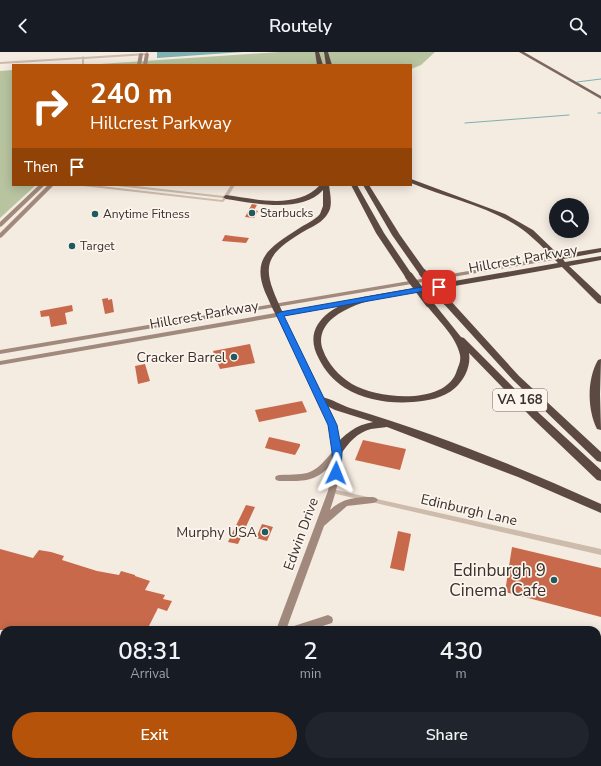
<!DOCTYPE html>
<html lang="en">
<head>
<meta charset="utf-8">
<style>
	:root { --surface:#171b24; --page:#20242c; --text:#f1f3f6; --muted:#9ea1a6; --accent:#b45309 }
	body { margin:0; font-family:"Nunito Sans",sans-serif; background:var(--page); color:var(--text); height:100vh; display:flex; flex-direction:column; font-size:15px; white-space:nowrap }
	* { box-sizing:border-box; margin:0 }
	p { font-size:13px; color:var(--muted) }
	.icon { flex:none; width:22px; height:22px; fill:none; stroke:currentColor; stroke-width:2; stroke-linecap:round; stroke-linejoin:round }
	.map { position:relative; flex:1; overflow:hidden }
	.panel { position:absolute; left:0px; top:574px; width:601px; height:140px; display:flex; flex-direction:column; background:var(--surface); border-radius:12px 12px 0 0; box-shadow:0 2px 10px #0003 }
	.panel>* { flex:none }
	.guide { position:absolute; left:12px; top:12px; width:400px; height:122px; border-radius:0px; box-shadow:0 2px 10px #0003; background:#b45309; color:#fff; overflow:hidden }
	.controls { position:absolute; left:549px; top:146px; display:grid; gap:8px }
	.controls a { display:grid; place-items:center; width:40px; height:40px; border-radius:50%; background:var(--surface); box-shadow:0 2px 10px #0003; font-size:20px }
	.pin { position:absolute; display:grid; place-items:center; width:34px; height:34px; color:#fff; margin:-17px; border-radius:8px; box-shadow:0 2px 6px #0006 }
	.me { position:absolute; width:44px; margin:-22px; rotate:2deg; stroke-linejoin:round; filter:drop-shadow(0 0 3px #0008) }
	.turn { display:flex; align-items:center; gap:14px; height:84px; padding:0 12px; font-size:18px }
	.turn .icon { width:52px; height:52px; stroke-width:2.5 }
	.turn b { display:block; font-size:28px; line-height:34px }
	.then { display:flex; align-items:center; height:38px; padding:0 12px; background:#0003; gap:8px; font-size:15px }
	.eta { display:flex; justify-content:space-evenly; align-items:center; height:68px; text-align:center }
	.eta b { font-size:24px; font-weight:600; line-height:28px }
	.cta { display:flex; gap:8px; margin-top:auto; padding:8px 12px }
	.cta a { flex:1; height:46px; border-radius:24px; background:var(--accent); color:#fff; font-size:16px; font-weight:600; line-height:46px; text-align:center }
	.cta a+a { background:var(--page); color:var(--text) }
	header { display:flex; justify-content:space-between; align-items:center; height:52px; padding:0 12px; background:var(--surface); font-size:18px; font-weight:600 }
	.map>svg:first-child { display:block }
	.green { fill:#b8c4a0 }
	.water { fill:#7fb0b2 }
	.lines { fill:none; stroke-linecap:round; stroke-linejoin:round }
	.stream { stroke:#7fb0b2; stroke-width:1 }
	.building { fill:#c8694b }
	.street { fill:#cdbbac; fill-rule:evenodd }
	.secondary { fill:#a18a7d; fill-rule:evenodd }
	.primary { fill:#7d675c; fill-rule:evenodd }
	.highway { fill:#5c4a42; fill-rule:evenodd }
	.highway-bridge { stroke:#5c4a42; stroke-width:8 }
	.route { fill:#1a73e8; stroke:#114b97 }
	.poi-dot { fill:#1f5a5e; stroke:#fbf5ee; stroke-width:1.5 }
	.labels { text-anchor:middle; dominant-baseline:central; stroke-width:3.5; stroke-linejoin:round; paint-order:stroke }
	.far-poi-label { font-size:12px; fill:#3b302b; stroke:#fbf5ee; text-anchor:start }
	.shield { fill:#fbf5ee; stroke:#756b66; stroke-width:1 }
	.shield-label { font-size:13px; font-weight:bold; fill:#3b302b }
	.street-label { font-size:14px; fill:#3b302b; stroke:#fbf5ee }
	.poi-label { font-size:14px; fill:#3b302b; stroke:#fbf5ee; text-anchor:end }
	.near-poi-label { font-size:17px; fill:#3b302b; stroke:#fbf5ee; text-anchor:end }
</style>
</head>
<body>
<header><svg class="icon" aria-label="back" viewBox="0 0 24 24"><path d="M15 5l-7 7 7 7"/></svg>Routely<svg class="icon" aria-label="search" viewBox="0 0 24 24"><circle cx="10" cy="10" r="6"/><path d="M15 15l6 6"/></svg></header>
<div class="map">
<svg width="601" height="714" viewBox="0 0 601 714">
	<rect width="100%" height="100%" fill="#f4ebe1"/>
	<path class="green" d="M279 0H435L421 13 411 17V13H85Z
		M13 18V133H36L0 166V19Z"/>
	<path class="water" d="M157 0H243L157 6Z"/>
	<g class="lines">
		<path class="stream" d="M577 30 601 27
			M598 61H601
			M465 71 569 63"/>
	</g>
	<path class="building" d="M252 152 257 153 254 158 258 159 254 166 245 165Z
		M225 183 232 184 249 186 246 191 222 189Z
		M108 246V248L112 247 114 260 105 262 102 247Z
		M72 253 73 259 65 261 67 272 51 275 49 264 41 265 40 259Z
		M250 292 255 311 220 317 213 299Z
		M145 312 150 329 138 332 135 314Z
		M302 349 307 360 259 370 255 358Z
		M269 385 300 392V394L295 403 265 396Z
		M363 388 406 397 400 418 355 408Z
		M246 453 255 455 238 492 228 490Z
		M262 472 273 475 267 489 256 486Z
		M398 479 411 482 404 519 390 516Z
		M512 495 601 516V565L505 540Z
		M0 497 33 506 39 498 51 500 64 504 62 508 97 519 119 523 121 519 135 523V524L150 529 145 538 165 543 163 547 172 549 167 559 158 556 147 578H0Z"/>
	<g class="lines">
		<path class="street" d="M146 0H148V3L84 7V13H82V7L0 12V10L82 5 83 4 84 5 146 1Z
			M81 133H93L222 148 223 146 117 134 115 133H127L224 144 231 133H235C231 139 228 146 223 150L83 134Z
			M330 437H332L601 497V503L332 441H330L329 439Z"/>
		<path class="secondary" d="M141 1 143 2 141 13H137L139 2Z
			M147 1 149 2 147 13H143L145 2Z
			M39 133H45L2 174 0 175V170Z
			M48 133H54L2 185 0 186V181Z
			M557 204 560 206 559 207 0 302V298Z
			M356 247 358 248V250L284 264 335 368C345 401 341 426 330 458 342 446 357 445 373 445L376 446 378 448 376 450 373 451 347 454 324 474 286 578H276L328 439 333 411C315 431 304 429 279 429L276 428 275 426 276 424 279 423C310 422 312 424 333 399L331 385 327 368 277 265 0 313V309Z
			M328 563 332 565 333 568 332 571 310 578H290L291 575Z
			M227 710H239L237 714H225Z"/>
		<path class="primary" d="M519 0H524L601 44V47Z"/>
		<path class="highway" d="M315 0H319L323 13H317Z
			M324 0H328L332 13H326Z
			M411 127 505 162 533 178 559 203 601 196V200L563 207 565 210 601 204V208L569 214 601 244V252L598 251 562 215C520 223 478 230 437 237 403 243 361 244 333 266 323 274 318 286 323 298 328 312 339 324 352 332 377 347 447 354 457 318 459 313 461 309 460 303 456 283 436 267 425 251L429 248 432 249 461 285 464 286 540 362 601 418V429L597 428 532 366 469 301C471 314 465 327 455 336 444 346 427 349 413 350 391 352 364 348 345 336 333 328 325 319 319 307 300 273 333 253 363 245L558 211C548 201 538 190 527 181 494 155 449 147 411 131Z
			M320 133H329C330 141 332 150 330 157 326 168 316 173 308 177 259 205 262 216 284 263L280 266 277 265C272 257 269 248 265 240 251 205 271 195 298 177 305 172 314 169 320 162L323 154V138C302 162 253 151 226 147L223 145 226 143C256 147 297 158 320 133Z
			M351 133H357L384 181 413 224 412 226H406L376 181Z
			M363 133H369L400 183 427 221 426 223H420L392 183Z
			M446 246 449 247 519 324 601 400V410L597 409 513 328 443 251 442 249Z
			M601 307 600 342 601 378 597 377C587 357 587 327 598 308Z
			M322 345C332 347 341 353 350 356 436 382 520 415 601 452V461L518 425 387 375C382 376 376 376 371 377 358 380 348 391 341 402H333L332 399 333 396C344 382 356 373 373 370L335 358 319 350 317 348Z"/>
		<path class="highway-bridge" d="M423 221 446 249
			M409 224 429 251"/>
	</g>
	<path class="route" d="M439 232 442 233V236L284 264 337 373 342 400 341 421 340 423H333L332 400 328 373 276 262 280 260Z"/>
	<g class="poi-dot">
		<circle cx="252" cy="161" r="4"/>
		<circle cx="95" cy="162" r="4"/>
		<circle cx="72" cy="194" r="4"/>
		<circle cx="234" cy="305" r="4"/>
		<circle cx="265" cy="480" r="4"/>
		<circle cx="554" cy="528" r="4"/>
	</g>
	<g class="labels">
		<g class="far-poi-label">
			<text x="260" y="161">Starbucks</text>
			<text x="103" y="162">Anytime Fitness</text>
			<text x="80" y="194">Target</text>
		</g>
		<rect class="shield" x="493" y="337" width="54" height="22" rx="3"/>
		<g class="shield-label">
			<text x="520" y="348">VA 168</text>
		</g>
		<g class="street-label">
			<text transform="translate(523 207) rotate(-10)">Hillcrest Parkway</text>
			<text transform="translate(204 263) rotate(-10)">Hillcrest Parkway</text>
			<text transform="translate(469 458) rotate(13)">Edinburgh Lane</text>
			<text transform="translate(301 482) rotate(-70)">Edwin Drive</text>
		</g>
		<g class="poi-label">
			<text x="226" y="305">Cracker Barrel</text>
			<text x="257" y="480">Murphy USA</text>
		</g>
		<g class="near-poi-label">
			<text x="546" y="518">Edinburgh 9<tspan x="546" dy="20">Cinema Cafe</tspan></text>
		</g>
	</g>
</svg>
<div class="controls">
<a><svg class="icon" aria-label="search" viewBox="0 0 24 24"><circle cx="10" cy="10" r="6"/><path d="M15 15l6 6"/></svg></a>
</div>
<div class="pin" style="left:439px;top:235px;background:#d93025"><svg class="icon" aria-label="arrive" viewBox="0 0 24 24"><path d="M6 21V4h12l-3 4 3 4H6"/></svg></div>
<svg class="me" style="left:336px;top:421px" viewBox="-20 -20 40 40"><path d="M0-17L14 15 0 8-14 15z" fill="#1a73e8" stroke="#fff" stroke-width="4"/></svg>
<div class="guide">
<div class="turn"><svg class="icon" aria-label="right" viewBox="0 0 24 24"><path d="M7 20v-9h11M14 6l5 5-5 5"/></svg><div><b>240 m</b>Hillcrest Parkway</div></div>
<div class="then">Then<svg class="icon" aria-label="arrive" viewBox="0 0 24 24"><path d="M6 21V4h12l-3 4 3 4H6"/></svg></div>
</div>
<section class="panel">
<div class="eta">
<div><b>08:31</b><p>Arrival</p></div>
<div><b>2</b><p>min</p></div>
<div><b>430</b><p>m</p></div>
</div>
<div class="cta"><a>Exit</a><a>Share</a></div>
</section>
</div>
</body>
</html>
